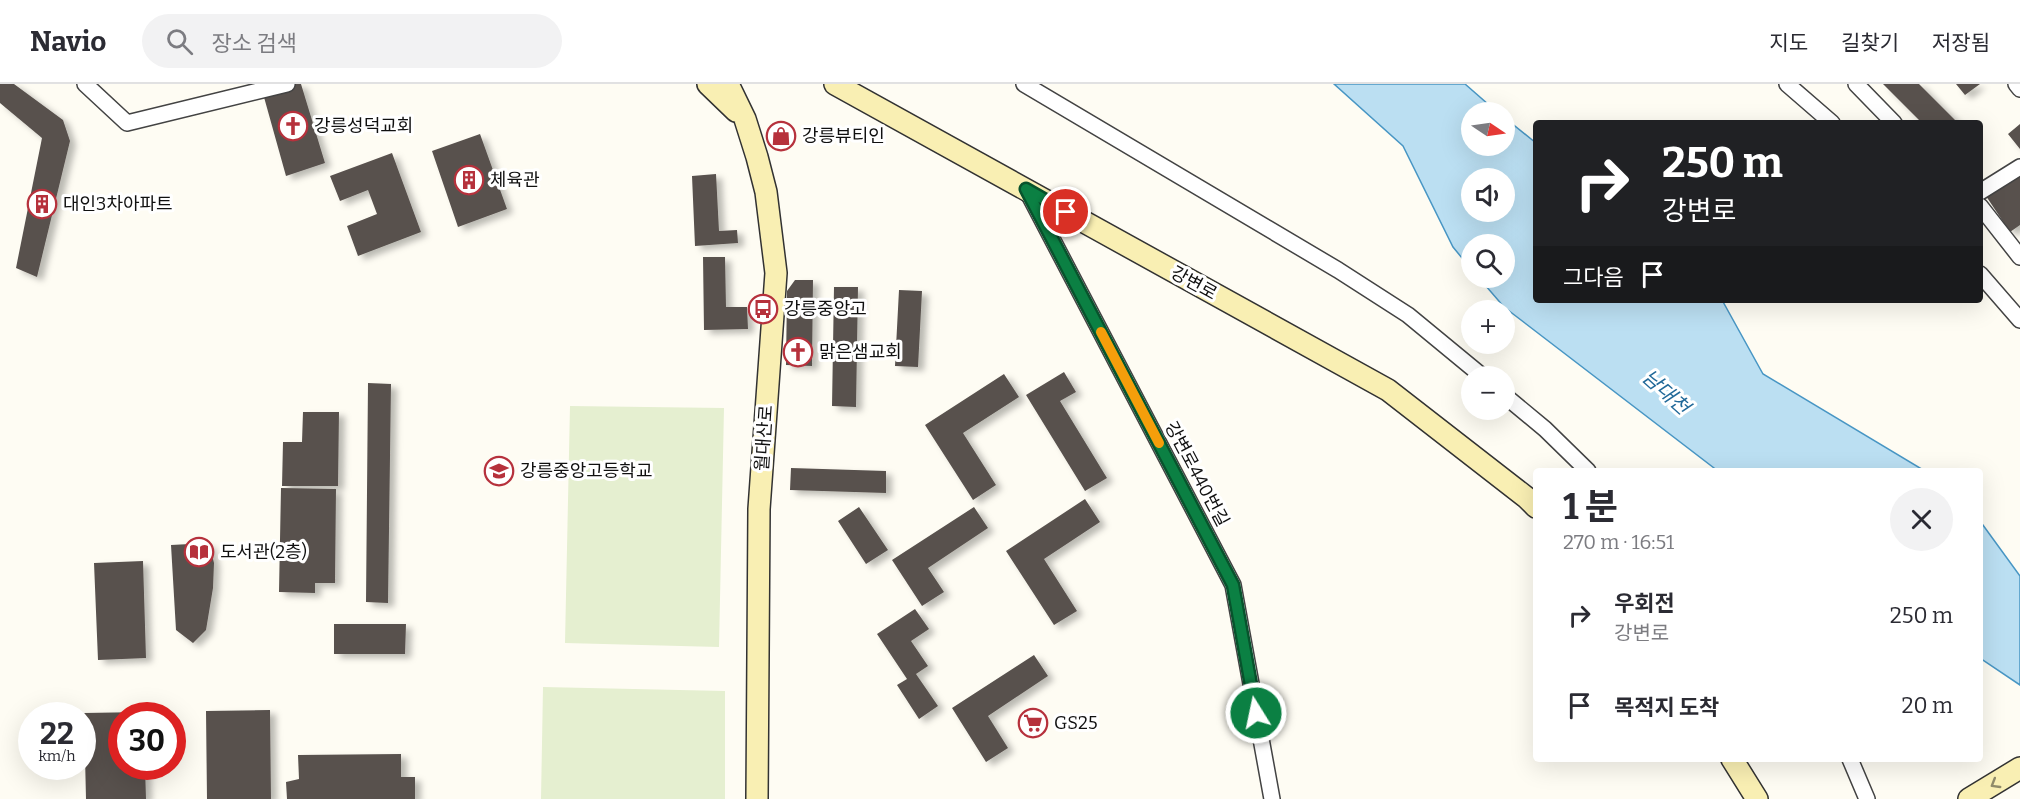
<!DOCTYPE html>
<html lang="ko">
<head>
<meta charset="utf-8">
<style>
	:root { --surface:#fff; --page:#f2f2f3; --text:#2b2b33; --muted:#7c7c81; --line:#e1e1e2 }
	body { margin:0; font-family:Bitter,"Noto Sans KR",serif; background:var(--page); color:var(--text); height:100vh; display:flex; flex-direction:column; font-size:22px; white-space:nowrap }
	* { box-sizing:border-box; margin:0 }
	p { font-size:20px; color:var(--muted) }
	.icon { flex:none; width:33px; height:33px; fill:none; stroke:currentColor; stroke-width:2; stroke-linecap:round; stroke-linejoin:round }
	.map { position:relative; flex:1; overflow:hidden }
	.drawer { position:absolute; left:1533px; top:384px; width:450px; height:294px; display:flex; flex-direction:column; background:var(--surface); border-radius:6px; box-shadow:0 6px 24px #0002 }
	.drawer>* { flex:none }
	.guide { position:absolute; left:1533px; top:36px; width:450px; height:183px; border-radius:6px; box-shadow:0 6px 24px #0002; background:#202124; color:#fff; overflow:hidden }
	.needle { width:39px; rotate:103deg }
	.buttons { position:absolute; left:1461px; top:18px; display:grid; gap:12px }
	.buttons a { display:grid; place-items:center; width:54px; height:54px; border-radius:50%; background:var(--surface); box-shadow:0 6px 24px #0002; font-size:30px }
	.speed { position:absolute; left:18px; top:618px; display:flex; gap:12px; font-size:30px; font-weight:700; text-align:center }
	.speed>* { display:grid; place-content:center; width:78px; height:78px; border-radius:50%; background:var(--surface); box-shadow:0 6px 24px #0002; line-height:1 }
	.speed small { font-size:15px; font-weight:400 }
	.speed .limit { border:9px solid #d22; background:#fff; color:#111 }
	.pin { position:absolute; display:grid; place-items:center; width:51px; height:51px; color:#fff; margin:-26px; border:3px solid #fff; border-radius:50%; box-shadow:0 2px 6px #0007 }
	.me { position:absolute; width:66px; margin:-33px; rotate:350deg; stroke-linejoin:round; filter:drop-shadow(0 0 4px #0008) }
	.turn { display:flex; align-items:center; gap:21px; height:126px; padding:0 30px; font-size:27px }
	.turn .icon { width:78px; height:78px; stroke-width:2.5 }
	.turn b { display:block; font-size:42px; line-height:51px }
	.then { display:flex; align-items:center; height:57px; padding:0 30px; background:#0003; gap:12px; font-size:22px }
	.round { display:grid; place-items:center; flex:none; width:63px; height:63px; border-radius:32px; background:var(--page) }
	.headline { display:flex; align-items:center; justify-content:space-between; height:102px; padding:0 30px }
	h1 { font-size:36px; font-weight:700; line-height:45px }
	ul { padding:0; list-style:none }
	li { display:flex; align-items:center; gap:18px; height:90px; padding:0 30px }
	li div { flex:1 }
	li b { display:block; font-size:22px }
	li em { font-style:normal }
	header { display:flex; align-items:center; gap:36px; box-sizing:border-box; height:84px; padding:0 30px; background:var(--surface); border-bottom:2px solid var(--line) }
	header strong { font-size:28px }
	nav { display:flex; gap:33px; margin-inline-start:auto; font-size:21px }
	.search { width:420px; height:54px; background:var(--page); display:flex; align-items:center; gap:15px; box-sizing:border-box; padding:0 21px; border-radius:33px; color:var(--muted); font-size:22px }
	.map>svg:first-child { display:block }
	.pitch { fill:#e5efd0 }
	.water { fill:#bbdff2; stroke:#4896c4; stroke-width:1.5; fill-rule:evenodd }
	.building { fill:#58514d; filter:url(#shadow) }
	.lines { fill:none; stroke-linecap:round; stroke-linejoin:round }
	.street-casing { stroke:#434343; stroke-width:18 }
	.secondary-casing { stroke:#323232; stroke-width:24 }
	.street { stroke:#fff; stroke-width:15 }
	.secondary { stroke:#f9efb3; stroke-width:21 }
	.oneway { stroke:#908b6a }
	.route-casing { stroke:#07532c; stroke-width:15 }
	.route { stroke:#0b8043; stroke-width:10 }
	.slow { stroke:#f59e0b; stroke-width:10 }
	.labels { text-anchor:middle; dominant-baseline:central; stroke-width:6; stroke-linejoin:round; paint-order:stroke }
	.poi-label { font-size:18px; fill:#101010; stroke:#fff; text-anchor:start }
	.street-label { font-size:18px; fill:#101010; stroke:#fff }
	.water-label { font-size:20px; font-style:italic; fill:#216999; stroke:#fff }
</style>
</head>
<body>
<header>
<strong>Navio</strong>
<div class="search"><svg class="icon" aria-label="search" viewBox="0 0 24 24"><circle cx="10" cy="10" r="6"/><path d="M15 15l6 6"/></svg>장소 검색</div>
<nav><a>지도</a><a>길찾기</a><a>저장됨</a></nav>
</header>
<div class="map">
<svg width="2020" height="715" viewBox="0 0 2020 715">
	<defs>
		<filter id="shadow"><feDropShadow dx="6" dy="4" stdDeviation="3" flood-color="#0004"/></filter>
	</defs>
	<rect width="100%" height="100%" fill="#fefcf3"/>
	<path class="pitch" d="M570 322 724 324 719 563 565 559Z
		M543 603 725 607V715H541Z"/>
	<path class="water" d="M1334 0H1465L1497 28H1472V62H1504L1505 34 1536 59V216H1722L1763 290 1925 387H1718L1504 223 1479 194H1504V160H1472L1471 185 1453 163 1403 62ZM1472 94H1504V128H1472Z
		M1980 437 2020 492V601L1980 574Z"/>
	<path class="building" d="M0 0H14L63 36 70 57 37 193 16 184 42 54 0 19Z
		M287 0H301L325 79 286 92 262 6Z
		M1883 0H1919L1958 39H1922Z
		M1956 0H1980L1965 11Z
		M2020 40V65L2008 50Z
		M480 50 507 125 458 143 432 67Z
		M392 69 421 148 358 172 347 142 377 130 368 106 340 117 330 92Z
		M716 90 719 147 737 146 738 159 695 162 692 92Z
		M2020 90V141L2010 148 1986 112Z
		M703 173H725L726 223H747L748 245 704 246Z
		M795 196H813L812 282 786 281 787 207Z
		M834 203H858L856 323 832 322Z
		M899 206 922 207 918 283 895 282Z
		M1064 288 1076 308 1060 317 1107 394 1085 407 1026 311Z
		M1004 290 1019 313 963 349 996 401 973 416 925 341Z
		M368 299 391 300 388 519 366 518Z
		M303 328H339L338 402H282L283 358H302Z
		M791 384 886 387V409L790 406Z
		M281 404 336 405 335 499H315V509L279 508Z
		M1085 415 1100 438 1044 475 1077 527 1054 541 1006 467Z
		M859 423 888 466 866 480 838 437Z
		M974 423 988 444 928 484 944 508 922 522 892 476Z
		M209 459 214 479 213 504 206 546 193 559 176 546 171 461Z
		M143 477 146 574 98 576 94 479Z
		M915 525 929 545 911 557 928 582 916 590 938 622 919 635 897 601 907 595 877 550Z
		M334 540H406L405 570H334Z
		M1034 571 1048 592 988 632 1008 664 986 678 952 624Z
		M270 626 271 715H207L206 627Z
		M144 628V632H122V682H145L146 715H86L84 629Z
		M401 670V693H415V715H287L286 698 299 695 298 671Z"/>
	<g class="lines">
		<g class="street-casing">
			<path id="street" d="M85 0 127 39 287 0
				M1024 0 1338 186 1408 231 1482 292
				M1787 0 1832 39
				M1856 0 1894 39
				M2016 0 2020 5
				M1026 105 1233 501 1272 715
				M1980 108 2020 83
				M1980 122 2020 173
				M1980 190 2020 236
				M1504 311 1545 345 1588 387
				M1850 675 1867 715"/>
		</g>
		<g class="secondary-casing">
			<path id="secondary" d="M708 0 736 27
				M728 0 745 35 757 73 766 108 776 189 759 425 757 715
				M835 0 1388 306 1527 414 1536 423
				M1732 675 1757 715
				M1969 715 2020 684"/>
		</g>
		<use href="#street" class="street"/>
		<use href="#secondary" class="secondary"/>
	</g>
	<defs><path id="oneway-chevron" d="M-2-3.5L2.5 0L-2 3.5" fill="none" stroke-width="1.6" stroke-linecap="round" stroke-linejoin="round" transform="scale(1.5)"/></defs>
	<use class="oneway" href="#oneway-chevron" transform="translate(1995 700) rotate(149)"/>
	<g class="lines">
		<g class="route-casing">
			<path id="route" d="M1066 128 1026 105 1233 501 1256 629"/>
		</g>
		<use href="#route" class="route"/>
		<path class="slow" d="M1101 248 1159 359"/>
	</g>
	<defs>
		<g id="church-ring" transform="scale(1.5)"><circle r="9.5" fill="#fff" stroke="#b6313c" stroke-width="1.5"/><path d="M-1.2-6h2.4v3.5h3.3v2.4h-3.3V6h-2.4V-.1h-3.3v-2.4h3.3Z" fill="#b6313c"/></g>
		<g id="shop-ring" transform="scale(1.5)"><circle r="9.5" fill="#fff" stroke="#b6313c" stroke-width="1.5"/><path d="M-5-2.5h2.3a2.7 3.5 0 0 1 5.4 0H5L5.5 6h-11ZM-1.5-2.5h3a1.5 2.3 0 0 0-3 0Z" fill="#b6313c"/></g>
		<g id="building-ring" transform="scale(1.5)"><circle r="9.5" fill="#fff" stroke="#b6313c" stroke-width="1.5"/><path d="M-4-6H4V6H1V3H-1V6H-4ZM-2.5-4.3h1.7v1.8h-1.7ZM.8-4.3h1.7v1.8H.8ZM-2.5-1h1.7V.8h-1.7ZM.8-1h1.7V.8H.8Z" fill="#b6313c"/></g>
		<g id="bus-ring" transform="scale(1.5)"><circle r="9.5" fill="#fff" stroke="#b6313c" stroke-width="1.5"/><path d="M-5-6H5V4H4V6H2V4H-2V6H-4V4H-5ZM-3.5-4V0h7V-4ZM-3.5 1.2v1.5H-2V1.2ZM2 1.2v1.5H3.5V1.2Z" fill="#b6313c"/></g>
		<g id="school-ring" transform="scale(1.5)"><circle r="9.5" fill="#fff" stroke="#b6313c" stroke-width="1.5"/><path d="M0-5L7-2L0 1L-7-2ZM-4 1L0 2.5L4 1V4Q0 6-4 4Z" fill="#b6313c"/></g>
		<g id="library-ring" transform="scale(1.5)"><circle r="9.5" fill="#fff" stroke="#b6313c" stroke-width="1.5"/><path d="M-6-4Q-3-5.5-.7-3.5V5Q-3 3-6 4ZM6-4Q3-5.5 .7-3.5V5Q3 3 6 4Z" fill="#b6313c"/></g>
		<g id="supermarket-ring" transform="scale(1.5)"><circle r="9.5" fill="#fff" stroke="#b6313c" stroke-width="1.5"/><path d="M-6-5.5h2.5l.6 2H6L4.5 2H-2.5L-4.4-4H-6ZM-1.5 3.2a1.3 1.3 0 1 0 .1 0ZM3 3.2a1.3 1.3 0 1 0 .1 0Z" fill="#b6313c"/></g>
	</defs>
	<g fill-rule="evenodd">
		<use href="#church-ring" x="293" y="42"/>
		<use href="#shop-ring" x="781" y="52"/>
		<use href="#building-ring" x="469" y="96"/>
		<use href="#building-ring" x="42" y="120"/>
		<use href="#bus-ring" x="763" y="225"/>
		<use href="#church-ring" x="798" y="268"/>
		<use href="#school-ring" x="499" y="387"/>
		<use href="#library-ring" x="199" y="468"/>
		<use href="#supermarket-ring" x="1033" y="639"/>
	</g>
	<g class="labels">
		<g class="poi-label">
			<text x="314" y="42">강릉성덕교회</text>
			<text x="802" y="52">강릉뷰티인</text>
			<text x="490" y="96">체육관</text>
			<text x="63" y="120">대인3차아파트</text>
			<text x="784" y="225">강릉중앙고</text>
			<text x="819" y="268">맑은샘교회</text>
			<text x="520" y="387">강릉중앙고등학교</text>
			<text x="220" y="468">도서관(2층)</text>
			<text x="1054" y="639">GS25</text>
		</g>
		<g class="street-label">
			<text transform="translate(1194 199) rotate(29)">강변로</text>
			<text transform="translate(764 354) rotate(-86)">월대산로</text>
			<text transform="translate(1197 390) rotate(62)">강변로440번길</text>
		</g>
		<g class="water-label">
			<text transform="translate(1666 308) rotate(42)">남대천</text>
		</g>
	</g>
</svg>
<div class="buttons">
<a><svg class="needle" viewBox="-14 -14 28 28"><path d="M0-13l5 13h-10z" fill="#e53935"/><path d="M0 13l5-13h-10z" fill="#7c7c81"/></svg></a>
<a><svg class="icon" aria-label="sound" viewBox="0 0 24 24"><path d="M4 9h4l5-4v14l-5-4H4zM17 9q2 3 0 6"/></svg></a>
<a><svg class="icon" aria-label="search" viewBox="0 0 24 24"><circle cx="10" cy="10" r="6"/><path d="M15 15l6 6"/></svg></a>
<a>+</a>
<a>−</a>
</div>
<div class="speed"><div>22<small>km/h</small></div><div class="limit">30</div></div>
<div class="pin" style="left:1066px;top:128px;background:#d93025"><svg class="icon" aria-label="arrive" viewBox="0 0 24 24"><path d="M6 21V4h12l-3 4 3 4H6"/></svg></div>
<svg class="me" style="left:1256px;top:629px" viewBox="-20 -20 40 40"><circle r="17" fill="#0b8043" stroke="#fff" stroke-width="3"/><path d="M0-11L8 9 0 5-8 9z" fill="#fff"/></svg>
<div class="guide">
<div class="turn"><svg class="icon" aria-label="right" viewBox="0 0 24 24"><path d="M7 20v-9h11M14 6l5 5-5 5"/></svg><div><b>250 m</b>강변로</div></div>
<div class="then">그다음<svg class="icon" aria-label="arrive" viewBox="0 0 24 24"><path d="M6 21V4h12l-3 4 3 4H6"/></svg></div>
</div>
<section class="drawer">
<div class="headline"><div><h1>1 분</h1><p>270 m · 16:51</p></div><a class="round"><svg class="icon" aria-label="close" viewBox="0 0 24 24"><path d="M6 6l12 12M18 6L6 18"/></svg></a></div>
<ul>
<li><svg class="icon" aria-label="right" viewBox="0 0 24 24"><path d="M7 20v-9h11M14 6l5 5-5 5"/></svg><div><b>우회전</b><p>강변로</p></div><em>250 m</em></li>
<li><svg class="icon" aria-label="arrive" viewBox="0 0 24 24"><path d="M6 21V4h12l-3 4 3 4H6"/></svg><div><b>목적지 도착</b></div><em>20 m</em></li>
</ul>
</section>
</div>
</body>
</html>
